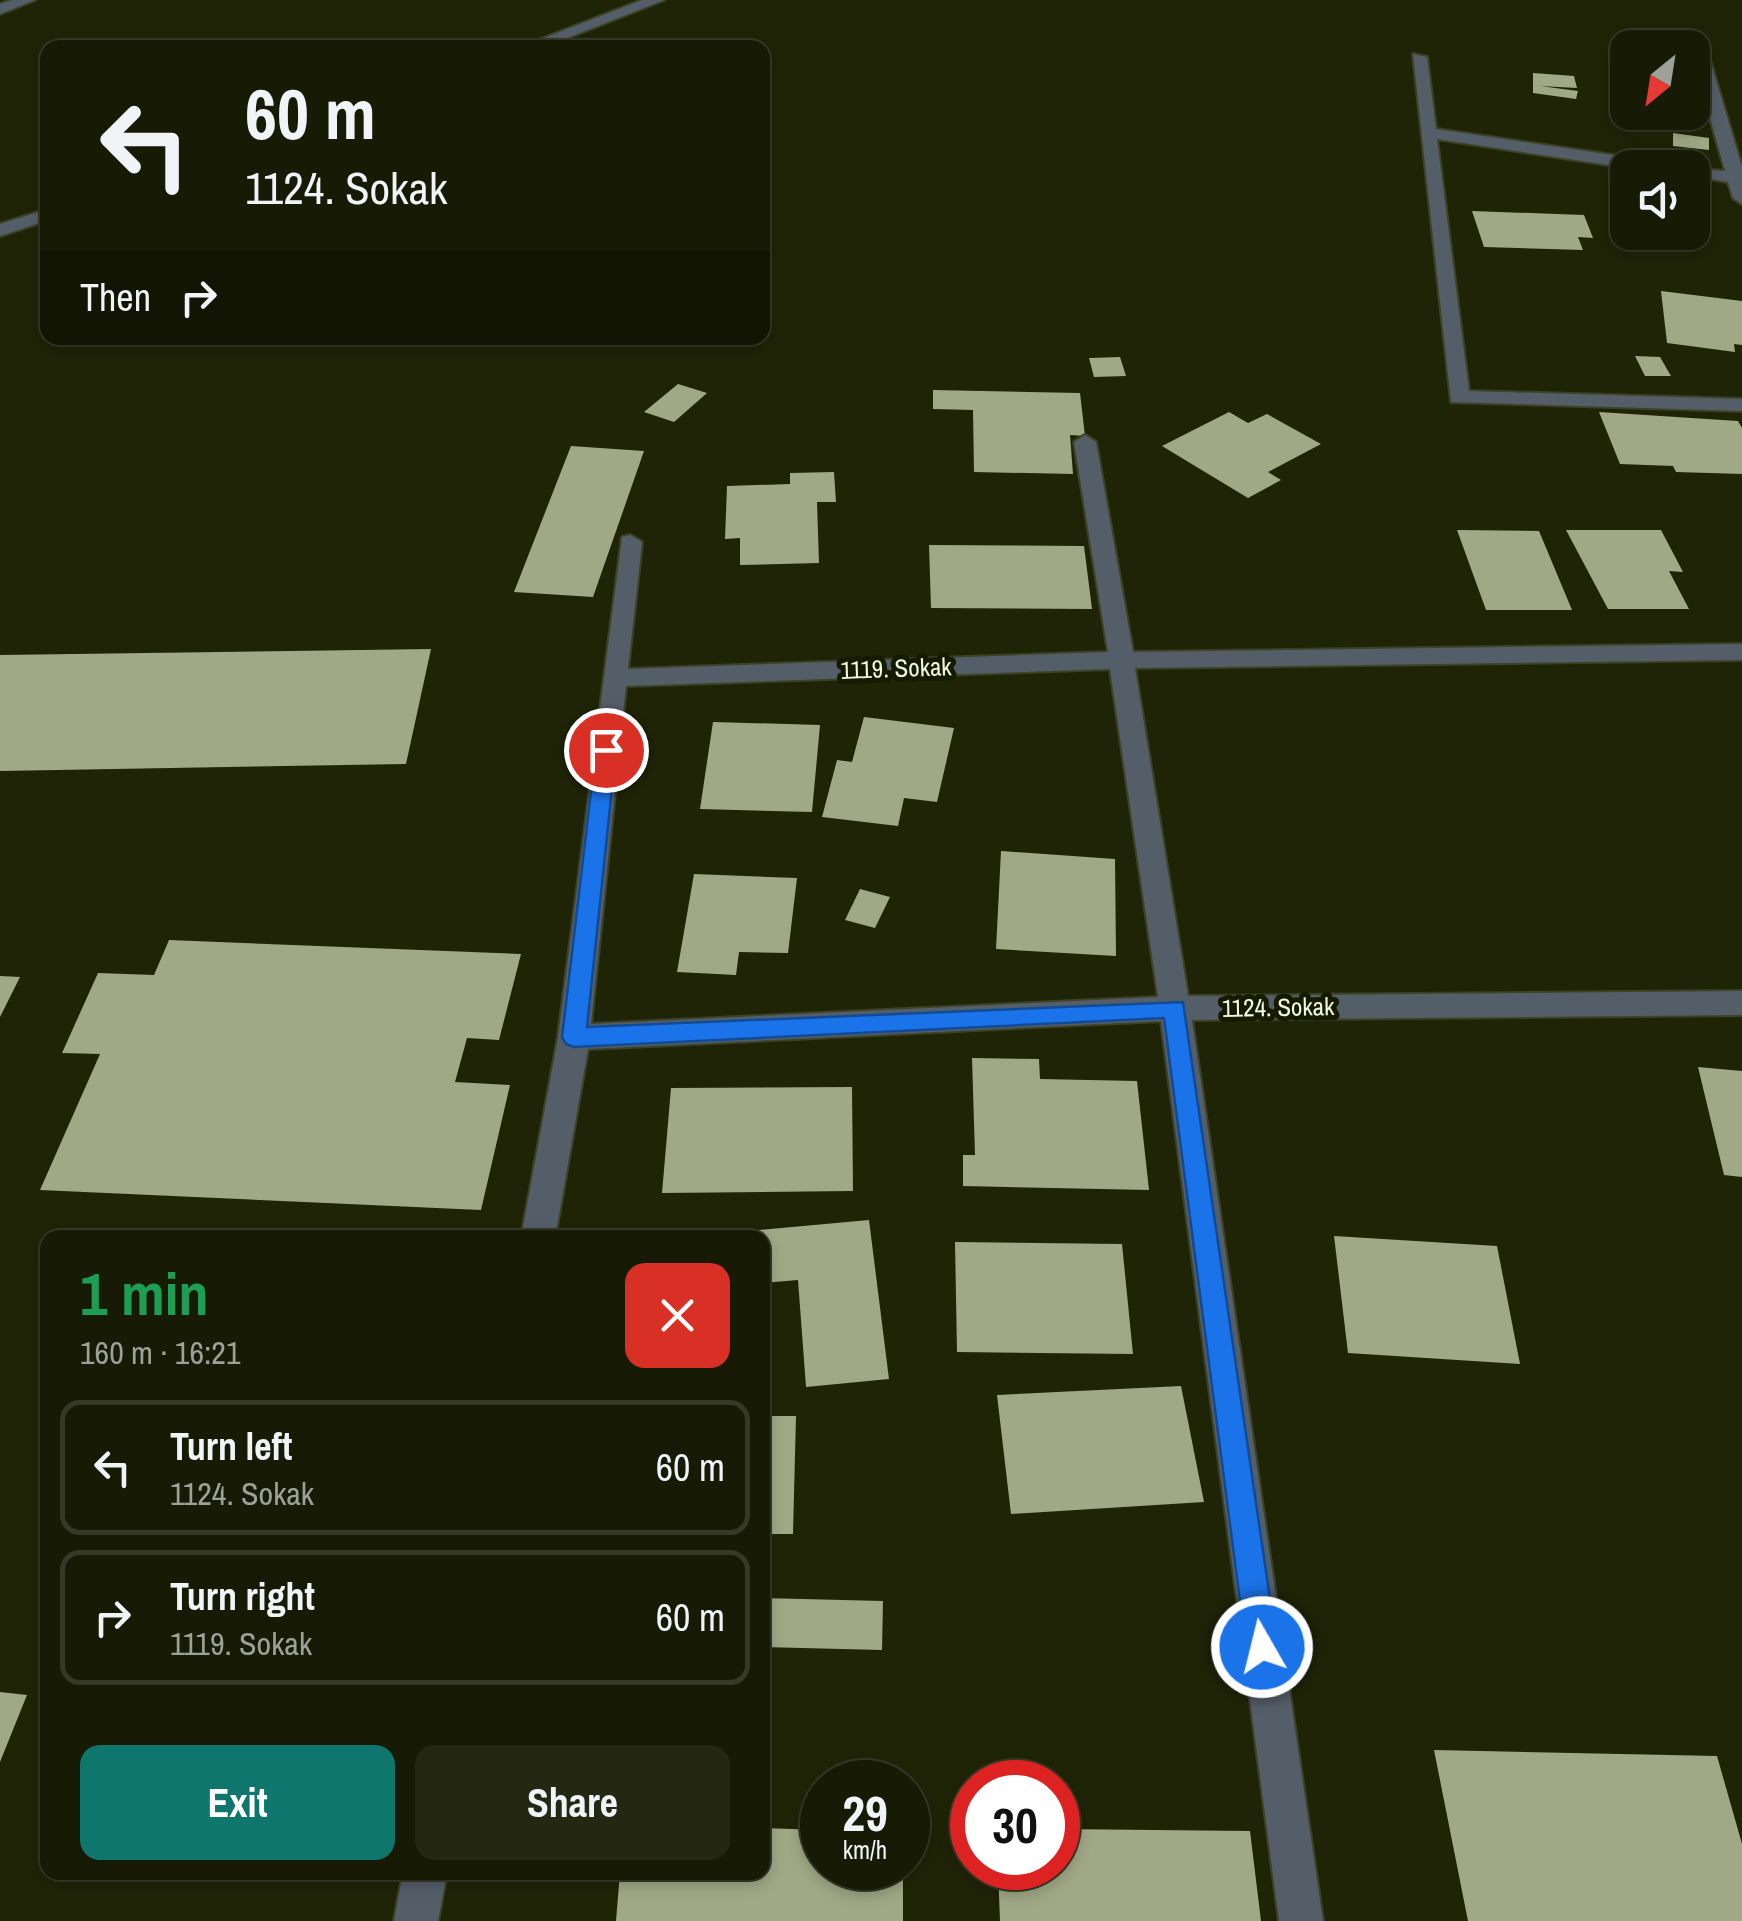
<!DOCTYPE html>
<html lang="en">
<head>
<meta charset="utf-8">
<style>
	:root { --surface:#171b05; --page:#242813; --text:#f1f3f6; --muted:#9ea19a; --line:#363927; --accent:#0f766e }
	body { margin:0; font-family:"Archivo Narrow",sans-serif; background:var(--page); color:var(--text); height:100vh; display:flex; flex-direction:column; font-size:38px; white-space:nowrap }
	* { box-sizing:border-box; margin:0 }
	p { font-size:32px; color:var(--muted) }
	.icon { flex:none; width:55px; height:55px; fill:none; stroke:currentColor; stroke-width:2; stroke-linecap:round; stroke-linejoin:round }
	.map { position:relative; flex:1; overflow:hidden }
	.panel { position:absolute; left:40px; top:1230px; width:730px; height:650px; display:flex; flex-direction:column; background:var(--surface); border-radius:20px; box-shadow:0 5px 15px #0003,0 0 0 2px var(--line) }
	.panel>* { flex:none }
	.banner { position:absolute; left:40px; top:40px; width:730px; height:305px; border-radius:20px; box-shadow:0 5px 15px #0003,0 0 0 2px var(--line); background:#171b05; color:var(--text); overflow:hidden }
	.needle { width:65px; rotate:210deg }
	.buttons { position:absolute; left:1610px; top:30px; display:grid; gap:20px }
	.buttons a { display:grid; place-items:center; width:100px; height:100px; border-radius:20px; background:var(--surface); box-shadow:0 5px 15px #0003,0 0 0 2px var(--line); font-size:50px }
	.speed { position:absolute; left:800px; top:1760px; display:flex; gap:20px; font-size:50px; font-weight:700; text-align:center }
	.speed>* { display:grid; place-content:center; width:130px; height:130px; border-radius:50%; background:var(--surface); box-shadow:0 5px 15px #0003,0 0 0 2px var(--line); line-height:1 }
	.speed small { font-size:25px; font-weight:400 }
	.speed .limit { border:15px solid #d22; background:#fff; color:#111 }
	.pin { position:absolute; display:grid; place-items:center; width:85px; height:85px; color:#fff; margin:-42px; border:5px solid #fff; border-radius:50%; box-shadow:0 2px 10px #0007 }
	.me { position:absolute; width:110px; margin:-55px; rotate:352deg; stroke-linejoin:round; filter:drop-shadow(0 0 8px #0008) }
	.turn { display:flex; align-items:center; gap:35px; height:210px; padding:0 40px; font-size:45px }
	.turn .icon { width:130px; height:130px; stroke-width:2.5 }
	.turn b { display:block; font-size:70px; line-height:85px }
	.then { display:flex; align-items:center; height:95px; padding:0 40px; background:#0003; gap:20px; font-size:38px }
	.round { display:grid; place-items:center; flex:none; width:105px; height:105px; border-radius:20px; background:var(--page) }
	.headline { display:flex; align-items:center; justify-content:space-between; height:170px; padding:0 40px }
	h1 { font-size:60px; font-weight:800; line-height:75px; color:#1e9e55 }
	.primary-button { display:flex; gap:20px; margin-top:auto; padding:20px 40px }
	.primary-button a { flex:1; height:115px; border-radius:20px; background:var(--accent); color:#fff; font-size:40px; font-weight:800; line-height:115px; text-align:center }
	.primary-button a+a { background:var(--page); color:var(--text) }
	ul { padding:0; list-style:none }
	li { display:flex; align-items:center; gap:30px; height:135px; margin:0 20px 15px; padding:0 20px; border:5px solid var(--line); border-radius:20px }
	li div { flex:1 }
	li b { display:block; font-size:38px }
	li em { font-style:normal }
	.map>svg:first-child { display:block }
	.building { fill:#a0a886 }
	.lines { fill:none; stroke-linecap:round; stroke-linejoin:round }
	.minor-casing { stroke:#3d4226; stroke-width:4 }
	.minor { fill:#545e69; fill-rule:evenodd }
	.route { fill:#1a73e8; stroke:#114b97; stroke-width:2.5 }
	.labels { text-anchor:middle; dominant-baseline:central; stroke-width:10; stroke-linejoin:round; paint-order:stroke }
	.street-label { font-size:25px; fill:#f2f7e5; stroke:#161b00 }
</style>
</head>
<body>
<div class="map">
<svg width="1742" height="1921" viewBox="0 0 1742 1921">
	<rect width="100%" height="100%" fill="#1f2407"/>
	<path class="building" d="M1533 73 1574 76 1577 88 1540 86 1578 91 1576 99 1533 93Z
		M1673 133 1709 138V150L1673 146Z
		M1608 189 1628 191V222L1615 220Z
		M1472 211 1584 215 1593 238 1578 237 1583 250 1484 247Z
		M1661 291 1742 301V345L1734 344 1735 352 1667 343Z
		M1635 356 1660 357 1671 376H1645Z
		M1120 357 1126 376 1094 377 1089 358Z
		M678 384 707 393 674 422 644 412Z
		M933 390 1080 393 1085 436 1070 435 1073 474 974 472 973 410 933 409Z
		M1229 412 1248 423 1267 414 1321 444 1268 472 1281 480 1248 498 1162 446Z
		M1599 412 1738 421 1742 428V474L1676 472 1673 466 1620 464Z
		M571 446 644 451 593 597 514 592Z
		M834 472 836 502H817L819 563 740 565V538L725 539 727 486 790 484V473Z
		M1457 530 1539 531 1572 610H1486Z
		M1566 530H1661L1683 572 1669 571 1689 609H1608Z
		M929 545 1084 546 1092 609 931 608Z
		M431 649 406 764 0 771V655Z
		M864 717 954 728 937 802 904 798 898 826 822 817 837 760 852 762Z
		M713 722 820 725 812 812 700 809Z
		M1001 851 1115 859 1116 956 996 949Z
		M694 874 797 878 788 953 739 952 736 975 677 972Z
		M860 889 890 897 875 928 845 920Z
		M169 940 521 954 499 1040 467 1038 455 1082 510 1085 481 1210 40 1190 100 1054 62 1053 98 973 154 975Z
		M0 976 20 977 0 1017Z
		M972 1058 1039 1059 1040 1079 1137 1081 1149 1190 963 1186V1155H975Z
		M1698 1067 1742 1071V1177L1724 1175Z
		M852 1087 853 1191 662 1193 671 1088Z
		M869 1220 889 1379 806 1387 798 1280 762 1283V1238H739L738 1232Z
		M1334 1236 1497 1246 1520 1364 1348 1353Z
		M955 1242 1122 1244 1133 1354 957 1352Z
		M1181 1386 1204 1502 1011 1514 997 1395Z
		M762 1416H796L793 1534H762Z
		M762 1598 883 1601 882 1650 762 1647Z
		M0 1692 27 1695 0 1762Z
		M1434 1750 1717 1756 1742 1844V1921H1468Z
		M762 1828 822 1830V1868H903V1921H616L620 1872H762Z
		M1058 1829 1250 1831 1261 1921H1000L998 1868H1058Z"/>
	<g class="lines">
		<g class="minor-casing">
			<path id="minor" d="M12 0H35L0 14V4Z
				M642 0H664L542 48H518Z
				M1696 35 1704 40 1742 167V204L1733 198 1728 182 1692 176V168H1685L1725 171 1688 40Z
				M1413 54 1427 57 1436 129 1667 163 1676 168H1628L1437 139 1469 391 1742 399V411L1451 402Z
				M48 209V220L0 236V224Z
				M1085 435 1096 442 1133 652 1742 644V660L1135 668 1188 996 1742 991V1015L1192 1020 1323 1921H1279L1161 1021 588 1049 555 1238H521L558 1037 622 537 630 535 642 542 628 669 1108 652 1074 442ZM1110 669 1158 997 591 1024 626 686Z
				M403 1872H447L438 1921H394Z"/>
		</g>
		<use href="#minor" class="minor"/>
	</g>
	<path class="route" d="M606 743 616 750 587 1027 1183 1002 1277 1647 1273 1658 1262 1662 1251 1658 1246 1647 1164 1018 574 1047 566 1044 562 1037 596 750Z"/>
	<g class="labels">
		<g class="street-label">
			<text transform="translate(896 668) rotate(-2)">1119. Sokak</text>
			<text transform="translate(1278 1007) rotate(-1)">1124. Sokak</text>
		</g>
	</g>
</svg>
<div class="buttons">
<a><svg class="needle" viewBox="-14 -14 28 28"><path d="M0-13l5 13h-10z" fill="#e53935"/><path d="M0 13l5-13h-10z" fill="#9ea19a"/></svg></a>
<a><svg class="icon" aria-label="sound" viewBox="0 0 24 24"><path d="M4 9h4l5-4v14l-5-4H4zM17 9q2 3 0 6"/></svg></a>
</div>
<div class="speed"><div>29<small>km/h</small></div><div class="limit">30</div></div>
<div class="pin" style="left:606px;top:750px;background:#d93025"><svg class="icon" aria-label="arrive" viewBox="0 0 24 24"><path d="M6 21V4h12l-3 4 3 4H6"/></svg></div>
<svg class="me" style="left:1262px;top:1647px" viewBox="-20 -20 40 40"><circle r="17" fill="#1a73e8" stroke="#fff" stroke-width="3"/><path d="M0-11L8 9 0 5-8 9z" fill="#fff"/></svg>
<div class="banner">
<div class="turn"><svg class="icon" aria-label="left" viewBox="0 0 24 24"><path d="M17 20v-9H6M10 6l-5 5 5 5"/></svg><div><b>60 m</b>1124. Sokak</div></div>
<div class="then">Then<svg class="icon" aria-label="right" viewBox="0 0 24 24"><path d="M7 20v-9h11M14 6l5 5-5 5"/></svg></div>
</div>
<section class="panel">
<div class="headline"><div><h1>1 min</h1><p>160 m · 16:21</p></div><a class="round" style="background:#d93025;color:#fff"><svg class="icon" aria-label="close" viewBox="0 0 24 24"><path d="M6 6l12 12M18 6L6 18"/></svg></a></div>
<ul>
<li><svg class="icon" aria-label="left" viewBox="0 0 24 24"><path d="M17 20v-9H6M10 6l-5 5 5 5"/></svg><div><b>Turn left</b><p>1124. Sokak</p></div><em>60 m</em></li>
<li><svg class="icon" aria-label="right" viewBox="0 0 24 24"><path d="M7 20v-9h11M14 6l5 5-5 5"/></svg><div><b>Turn right</b><p>1119. Sokak</p></div><em>60 m</em></li>
</ul>
<div class="primary-button"><a>Exit</a><a>Share</a></div>
</section>
</div>
</body>
</html>
